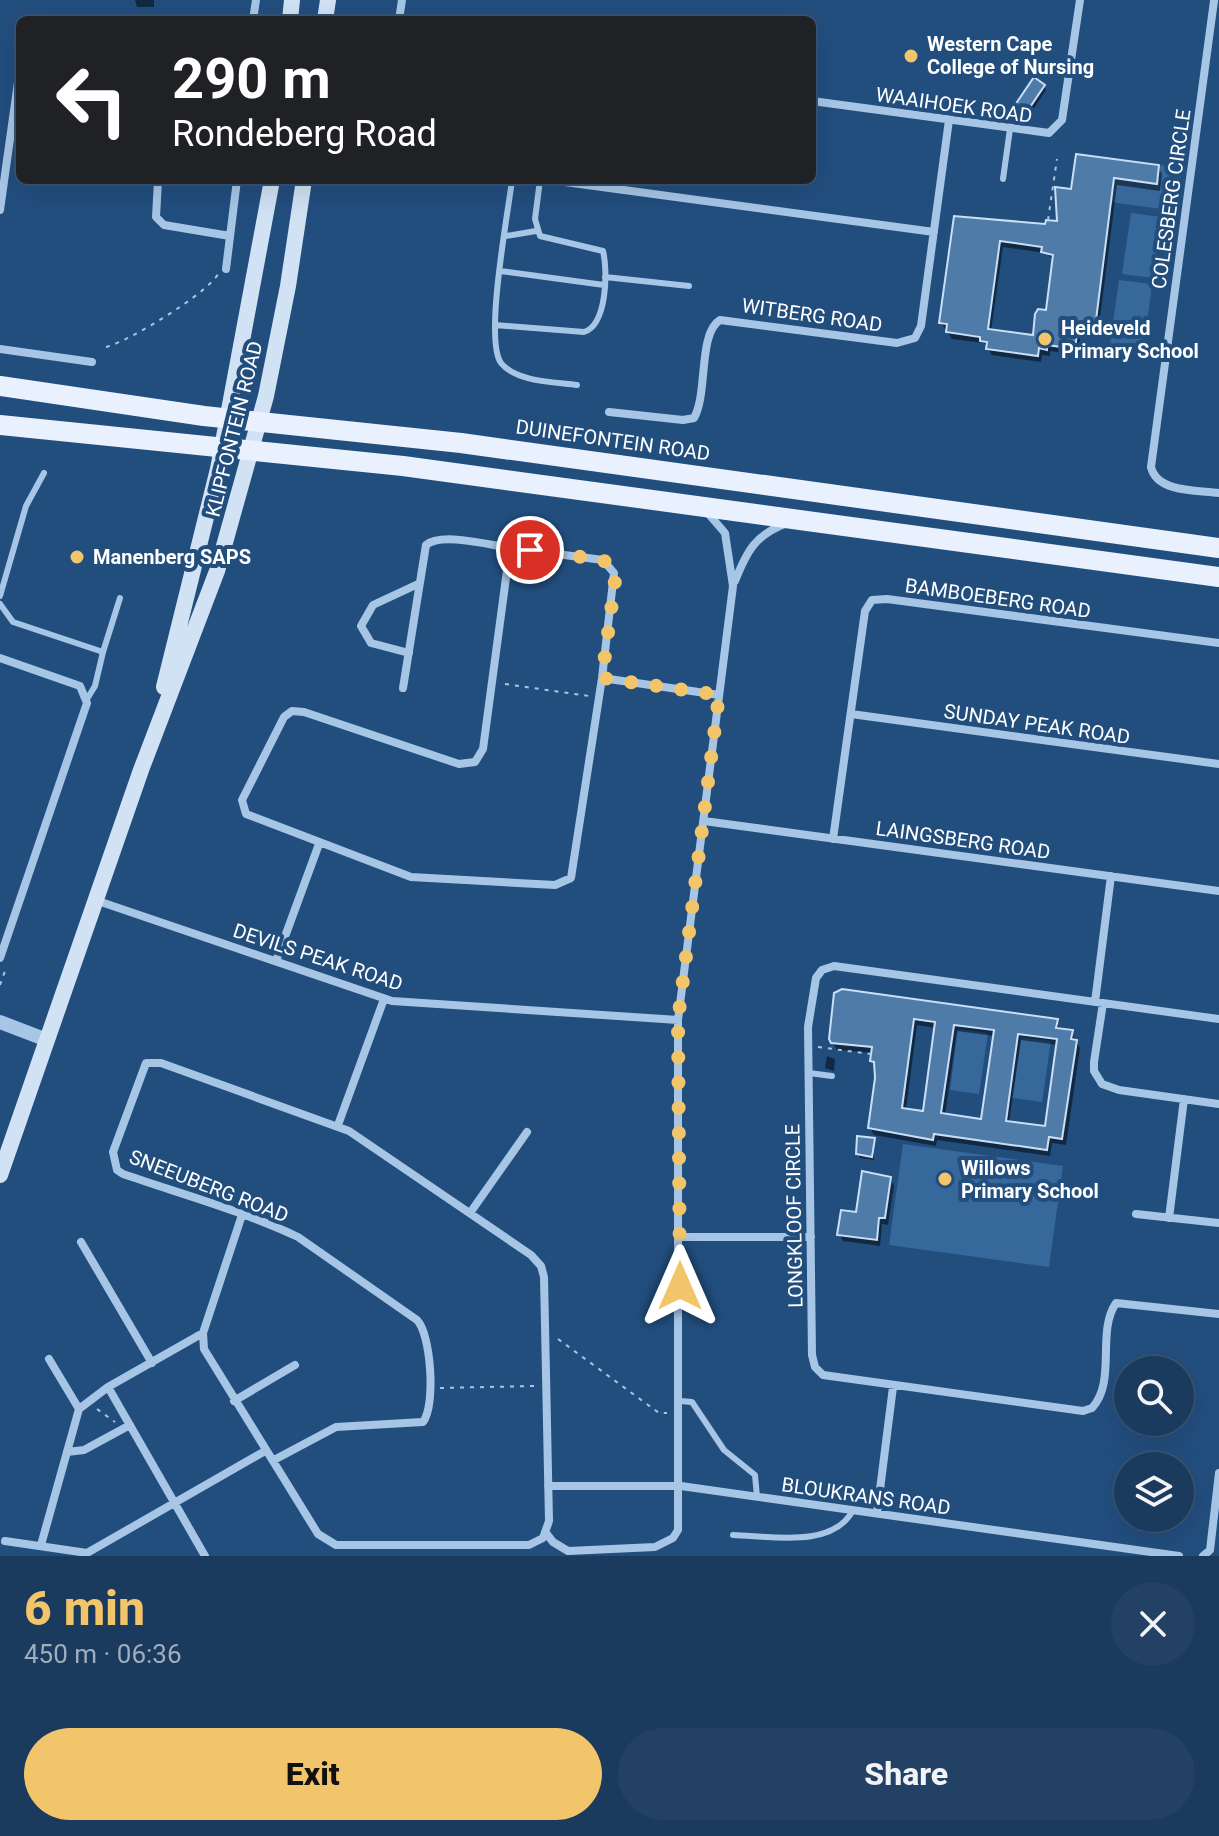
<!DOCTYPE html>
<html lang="en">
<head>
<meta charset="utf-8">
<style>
	:root { --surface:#1a3a5e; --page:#234164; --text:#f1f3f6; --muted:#9fadbc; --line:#385473; --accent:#f2c56a }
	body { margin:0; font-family:Roboto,sans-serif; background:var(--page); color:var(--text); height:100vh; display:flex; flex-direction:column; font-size:30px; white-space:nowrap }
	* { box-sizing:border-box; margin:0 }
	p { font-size:26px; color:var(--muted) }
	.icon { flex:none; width:44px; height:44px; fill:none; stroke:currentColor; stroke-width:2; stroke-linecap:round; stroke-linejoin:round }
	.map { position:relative; height:1556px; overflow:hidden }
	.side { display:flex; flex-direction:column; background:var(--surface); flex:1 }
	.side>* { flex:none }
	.hud { position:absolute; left:16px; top:16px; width:800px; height:168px; border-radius:12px; box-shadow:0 8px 32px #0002,0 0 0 2px var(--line); background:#202124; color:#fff; overflow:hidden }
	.buttons { position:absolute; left:1114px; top:1356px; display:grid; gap:16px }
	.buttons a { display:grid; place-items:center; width:80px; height:80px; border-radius:50%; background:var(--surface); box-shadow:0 8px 32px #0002,0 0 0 2px var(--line); font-size:40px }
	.pin { position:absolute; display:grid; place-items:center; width:68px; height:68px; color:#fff; margin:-34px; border:4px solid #fff; border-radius:50%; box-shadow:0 2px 8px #0007 }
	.me { position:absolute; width:88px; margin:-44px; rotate:0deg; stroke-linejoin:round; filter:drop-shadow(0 0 6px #0008) }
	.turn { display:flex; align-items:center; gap:28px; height:168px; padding:0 24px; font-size:36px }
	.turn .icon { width:104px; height:104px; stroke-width:2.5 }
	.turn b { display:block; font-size:56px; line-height:68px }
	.round { display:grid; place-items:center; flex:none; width:84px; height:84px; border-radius:42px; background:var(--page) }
	.headline { display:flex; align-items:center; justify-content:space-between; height:136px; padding:0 24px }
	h1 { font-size:48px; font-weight:800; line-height:60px; color:var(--accent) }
	.button { display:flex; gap:16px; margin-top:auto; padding:16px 24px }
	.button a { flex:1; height:92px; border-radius:48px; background:var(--accent); color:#111; font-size:32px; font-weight:800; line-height:92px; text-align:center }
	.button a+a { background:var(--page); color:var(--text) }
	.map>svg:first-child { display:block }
	.green { fill:#36689c }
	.shadow { fill:#0007; fill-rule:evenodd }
	.building { fill:#4f7ba9; stroke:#cadff5; stroke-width:2; fill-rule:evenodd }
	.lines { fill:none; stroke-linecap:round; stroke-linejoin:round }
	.path { stroke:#a7c6e6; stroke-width:2; stroke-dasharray:4 6; stroke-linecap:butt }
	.service { stroke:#a7c6e6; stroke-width:6 }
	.minor { stroke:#a7c6e6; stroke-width:8 }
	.tertiary { stroke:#a7c6e6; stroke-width:14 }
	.secondary { stroke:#d1e2f5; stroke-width:16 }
	.primary { stroke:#e8f1fd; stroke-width:20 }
	.route { stroke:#f2c56a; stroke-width:14; stroke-dasharray:0 25.2 }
	.poi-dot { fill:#f2c56a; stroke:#224e7e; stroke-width:3 }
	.labels { text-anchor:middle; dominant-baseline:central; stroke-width:8; stroke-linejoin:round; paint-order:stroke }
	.poi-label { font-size:20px; font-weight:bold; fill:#fff; stroke:#224e7e; text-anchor:start }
	.street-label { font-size:20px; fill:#fff; stroke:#224e7e }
</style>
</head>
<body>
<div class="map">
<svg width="1219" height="1556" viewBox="0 0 1219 1556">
	<rect width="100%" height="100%" fill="#224e7e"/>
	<path class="green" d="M1159 165 1182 168 1176 211 1110 202 1084 174 1156 184Z
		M1131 213 1161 217 1153 278 1122 274Z
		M1119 280 1152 284 1144 348 1110 344Z
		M958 1029 988 1033 979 1094 950 1090Z
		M1021 1037 1051 1041 1042 1102 1012 1098Z
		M903 1144 1063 1166 1049 1267 889 1245Z"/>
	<path class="shadow" d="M135 0H154V7H137Z
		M1044 86 1046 90 1029 116 1019 109 1017 105Z
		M1078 156 1158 167 1162 174 1160 191 1117 185 1098 334 1081 332 1078 355 1050 351V356L1042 355 1041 362 992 355 984 343 952 339 941 323 956 218 1047 226 1059 224 1073 192ZM1003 247 1045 253 1055 260 1047 312 1035 337 991 331Z
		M838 993 1057 1021 1060 1031 1071 1032 1080 1048 1066 1145 1052 1143 1050 1156 937 1140 936 1146 874 1135 870 1128 876 1067 873 1053 837 1050 832 1042ZM917 1025 936 1028 924 1113 906 1110ZM957 1031 995 1036 983 1121 945 1116ZM1021 1040 1058 1045 1047 1128 1009 1123Z
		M827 1056 835 1059 834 1071 825 1068Z
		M874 1140V1160L860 1158 858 1154Z
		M890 1179 894 1186 888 1225 882 1224 880 1246 843 1241 839 1234Z"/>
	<path class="building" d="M1034 77 1045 85 1026 113 1015 105Z
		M1076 154 1159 165 1157 184 1114 178 1095 328 1078 326 1075 349 1047 345V350L1039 348 1038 356 986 349 987 342 980 341V337L946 332 947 324 939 323 954 216 1045 224 1046 220 1057 221 1055 187 1071 189ZM1000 241 1042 247 1041 252 1053 255 1046 310 1038 309 1035 314 1033 335 988 329Z
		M842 989 1058 1019 1056 1028 1073 1030 1071 1039 1077 1040 1062 1139 1049 1137 1047 1150 934 1134 933 1140 868 1128 875 1078 874 1062 870 1061 872 1047 831 1043 829 1039 834 993ZM914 1019 935 1022 923 1111 902 1108ZM954 1025 994 1030 981 1119 941 1113ZM1018 1034 1057 1039 1045 1126 1006 1121Z
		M857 1136 875 1138 872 1157 856 1154Z
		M862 1171 891 1177 885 1218H879L877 1240 837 1235 841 1210 856 1212Z"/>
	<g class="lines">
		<path class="path" d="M1048 220 1057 159
			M106 347C128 342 208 293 218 274
			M505 684 589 696
			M0 985 6 968
			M818 1047 871 1054
			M558 1339 659 1413H667
			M440 1388 534 1386
			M97 1409 115 1422"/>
		<path class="service" d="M1003 179 1010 129
			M512 180C508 214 484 339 501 363 516 382 555 382 577 385
			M506 236 536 231
			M500 271 604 285
			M605 277 689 286
			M495 325 584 332C607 325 608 271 603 251L540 236 535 219 540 180
			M0 596 26 506 44 473
			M0 604 13 622 103 652 95 686 87 699
			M103 652 120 598
			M809 1073 832 1076
			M680 1401 692 1402 724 1450 755 1475 757 1497
			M733 1535C770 1536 833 1549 853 1510"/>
		<path class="minor" d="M1214 1 1151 467C1157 493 1198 490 1219 493
			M253 20 256 0
			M399 20 402 0
			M812 101 1049 133 1062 120 1080 0
			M158 180 156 217 164 225 230 236
			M550 180 934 232
			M0 210 20 68
			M226 269 237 180
			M0 349 92 362
			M609 412 683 420 694 418C708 394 698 333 720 320L897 343 915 338 921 326 949 120
			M510 548 603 560 614 573 602 678 571 878 555 885 411 877 246 814 242 800 284 717 292 711 304 712 459 764 475 762 483 749Z
			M735 581C747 551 755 535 787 523
			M409 653 371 643 361 626 373 605 418 584
			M0 658 80 686 87 703 0 958
			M602 678 719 695
			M403 688 426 545C441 532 490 545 510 548
			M851 714 1219 764
			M704 821 1219 891
			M833 839 865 611 872 600 887 599 1219 643
			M98 901 392 1001 678 1020
			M276 961 319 844
			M1095 1002 1111 876
			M1103 1003 1094 1062V1071L1102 1084 1119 1090 1219 1104
			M1219 1019 834 966 822 970 816 978 808 1027 812 1355 815 1367 823 1375 1083 1411 1092 1408C1117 1381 1096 1332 1116 1303L1219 1314
			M338 1125 384 999
			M470 1213 527 1132
			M1136 1214 1219 1223
			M242 1215 203 1333 204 1349 318 1534 336 1545H529L543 1538 549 1521 544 1277 541 1266 531 1255 349 1131 161 1063H146L113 1152 117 1170 123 1174C181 1194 243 1211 298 1237L417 1320C431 1334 436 1406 423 1422L336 1427 274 1460
			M1169 1218 1184 1099
			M680 1237H811
			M81 1242 152 1363
			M49 1359 79 1409
			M108 1387 205 1556
			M234 1401 295 1365
			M67 1452 84 1450 130 1425
			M548 1486H681L1179 1556
			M877 1513 893 1387
			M546 1533 553 1542 568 1551 655 1547 673 1538 678 1530V1020L733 586 725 533 706 511
			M5 1541 87 1553 265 1451
			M41 1545 79 1409 108 1387 203 1333
			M1203 1556 1210 1550 1219 1473"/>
		<path class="tertiary" d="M0 1022 47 1040"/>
		<path class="secondary" d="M290 20 292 0
			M325 20 328 0
			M164 687 218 469 272 180
			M0 1175 141 770 217 571 266 396 288 286 304 180"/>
		<path class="primary" d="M0 386 204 416 461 443 1219 548
			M0 425 403 466 1219 577"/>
	</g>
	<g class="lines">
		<path class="route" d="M530 550 603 560 612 567 615 581 602 678 719 695 678 1020 680 1286"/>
	</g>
	<g class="poi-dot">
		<circle cx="911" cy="56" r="8"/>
		<circle cx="1045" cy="339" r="8"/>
		<circle cx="77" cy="557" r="8"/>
		<circle cx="945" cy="1179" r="8"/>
	</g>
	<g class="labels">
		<g class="poi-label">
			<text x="927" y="44">Western Cape<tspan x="927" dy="23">College of Nursing</tspan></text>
			<text x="1061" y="328">Heideveld<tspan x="1061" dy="23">Primary School</tspan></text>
			<text x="93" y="557">Manenberg SAPS</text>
			<text x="961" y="1168">Willows<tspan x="961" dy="23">Primary School</tspan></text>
		</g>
		<g class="street-label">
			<text transform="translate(954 105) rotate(8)">WAAIHOEK ROAD</text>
			<text transform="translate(1171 199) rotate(-82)">COLESBERG CIRCLE</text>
			<text transform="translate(812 315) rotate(8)">WITBERG ROAD</text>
			<text transform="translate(234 429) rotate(-76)">KLIPFONTEIN ROAD</text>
			<text transform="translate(613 440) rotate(8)">DUINEFONTEIN ROAD</text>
			<text transform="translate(998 598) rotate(8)">BAMBOEBERG ROAD</text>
			<text transform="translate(1037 724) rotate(8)">SUNDAY PEAK ROAD</text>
			<text transform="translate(963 840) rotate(8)">LAINGSBERG ROAD</text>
			<text transform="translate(318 957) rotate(18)">DEVILS PEAK ROAD</text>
			<text transform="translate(209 1186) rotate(21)">SNEEUBERG ROAD</text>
			<text transform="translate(794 1216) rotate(-91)">LONGKLOOF CIRCLE</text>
			<text transform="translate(866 1496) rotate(8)">BLOUKRANS ROAD</text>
		</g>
	</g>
</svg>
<div class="buttons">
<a><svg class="icon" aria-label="search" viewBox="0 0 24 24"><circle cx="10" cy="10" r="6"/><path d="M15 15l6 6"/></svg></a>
<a><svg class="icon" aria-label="layers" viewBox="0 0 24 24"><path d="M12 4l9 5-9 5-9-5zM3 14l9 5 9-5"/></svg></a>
</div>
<div class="pin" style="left:530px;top:550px;background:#d93025"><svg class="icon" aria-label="arrive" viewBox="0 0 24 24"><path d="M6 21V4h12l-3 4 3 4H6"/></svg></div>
<svg class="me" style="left:680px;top:1286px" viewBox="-20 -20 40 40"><path d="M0-17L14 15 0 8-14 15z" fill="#f2c56a" stroke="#fff" stroke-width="4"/></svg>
<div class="hud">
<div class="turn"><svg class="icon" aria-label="left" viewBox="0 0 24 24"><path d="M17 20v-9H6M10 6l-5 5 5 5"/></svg><div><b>290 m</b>Rondeberg Road</div></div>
</div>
</div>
<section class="side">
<div class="headline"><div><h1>6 min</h1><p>450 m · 06:36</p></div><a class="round"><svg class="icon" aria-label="close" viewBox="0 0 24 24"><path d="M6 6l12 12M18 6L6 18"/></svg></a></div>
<div class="button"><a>Exit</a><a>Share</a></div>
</section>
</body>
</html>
